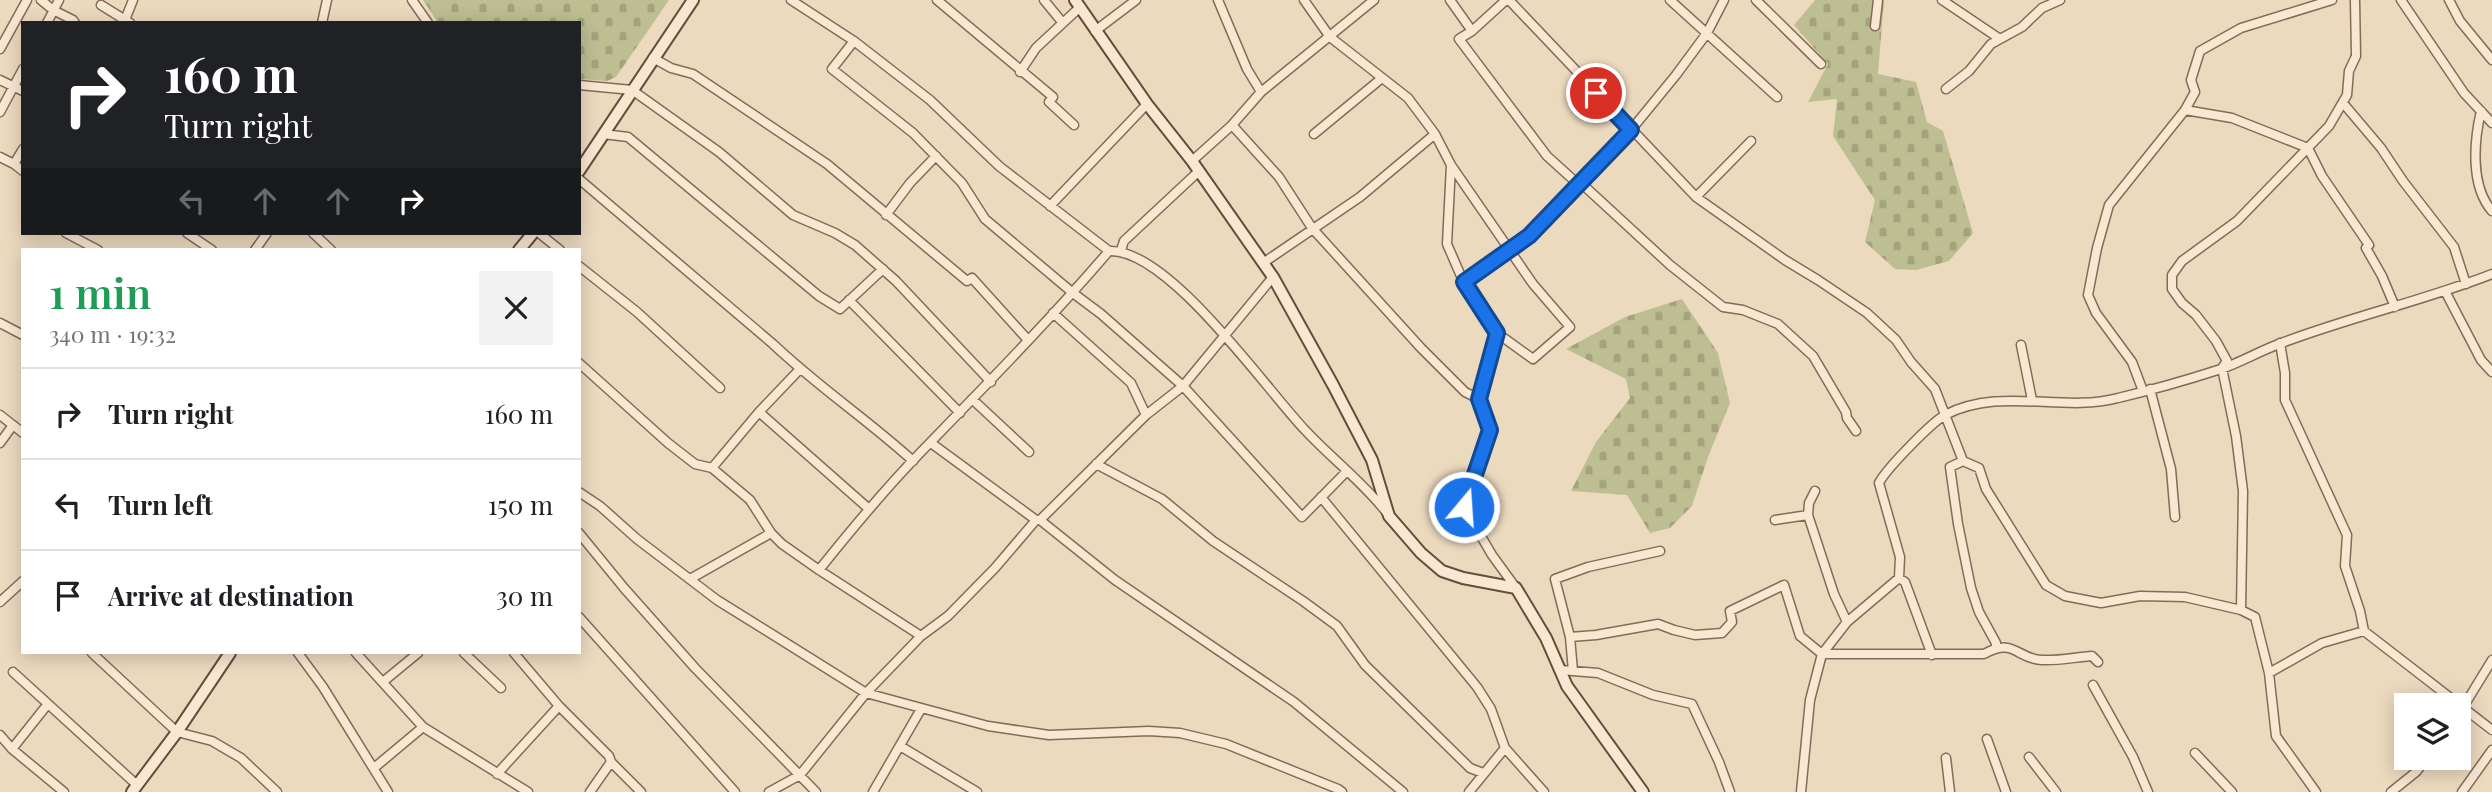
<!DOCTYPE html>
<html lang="en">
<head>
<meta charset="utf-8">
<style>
	:root { --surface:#fff; --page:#f2f2f2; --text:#202124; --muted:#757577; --line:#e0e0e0 }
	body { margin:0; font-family:"Playfair Display",serif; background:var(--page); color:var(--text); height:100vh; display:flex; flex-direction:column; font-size:26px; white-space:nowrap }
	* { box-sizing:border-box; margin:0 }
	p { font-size:23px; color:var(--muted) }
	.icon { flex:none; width:38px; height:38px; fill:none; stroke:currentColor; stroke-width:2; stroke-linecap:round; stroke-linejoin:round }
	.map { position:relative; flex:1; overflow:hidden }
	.details { position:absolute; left:21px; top:248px; width:560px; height:406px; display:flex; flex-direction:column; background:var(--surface); border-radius:0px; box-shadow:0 4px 18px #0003 }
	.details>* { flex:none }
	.hud { position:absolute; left:21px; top:21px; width:560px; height:214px; border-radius:0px; box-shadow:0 4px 18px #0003; background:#202124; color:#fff; overflow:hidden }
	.controls { position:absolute; left:2394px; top:693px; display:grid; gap:14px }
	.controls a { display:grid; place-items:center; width:77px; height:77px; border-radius:0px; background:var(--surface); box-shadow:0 4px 18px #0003; font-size:35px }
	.pin { position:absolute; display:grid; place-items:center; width:60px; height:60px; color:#fff; margin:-30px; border:4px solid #fff; border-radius:50%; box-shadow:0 2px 7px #0007 }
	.me { position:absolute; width:77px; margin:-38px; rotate:18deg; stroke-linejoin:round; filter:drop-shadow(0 0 5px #0008) }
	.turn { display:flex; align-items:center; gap:24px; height:147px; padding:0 28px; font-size:32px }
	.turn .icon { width:91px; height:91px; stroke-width:2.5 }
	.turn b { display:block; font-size:49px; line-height:60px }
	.lanes { display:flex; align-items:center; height:66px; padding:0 28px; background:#0003; justify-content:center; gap:35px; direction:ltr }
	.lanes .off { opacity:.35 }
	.round { display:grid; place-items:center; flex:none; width:74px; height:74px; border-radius:0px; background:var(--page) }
	.overview { display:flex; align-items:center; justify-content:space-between; height:119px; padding:0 28px }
	h1 { font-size:42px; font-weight:600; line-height:52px; color:#1e9e55 }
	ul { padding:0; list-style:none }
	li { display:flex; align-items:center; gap:21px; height:91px; padding:0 28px; border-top:2px solid var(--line) }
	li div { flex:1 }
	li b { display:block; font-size:26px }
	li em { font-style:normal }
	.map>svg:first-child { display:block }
	.cemetery { fill:url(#cemetery-stones) }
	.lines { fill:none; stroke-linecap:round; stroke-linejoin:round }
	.street-casing { stroke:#846b58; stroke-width:11 }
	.secondary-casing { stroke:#664c3b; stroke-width:14 }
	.street { stroke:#f8e8d2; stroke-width:8 }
	.secondary { stroke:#f8e8d2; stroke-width:10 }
	.route-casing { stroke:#114b97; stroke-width:18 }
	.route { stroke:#1a73e8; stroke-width:12 }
</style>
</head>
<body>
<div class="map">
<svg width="2492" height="792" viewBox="0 0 2492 792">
	<defs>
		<pattern id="cemetery-stones" width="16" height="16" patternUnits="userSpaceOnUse" patternTransform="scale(1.75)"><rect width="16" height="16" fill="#bebe93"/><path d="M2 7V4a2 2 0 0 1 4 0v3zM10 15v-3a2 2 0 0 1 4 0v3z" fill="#a4a37e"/></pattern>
	</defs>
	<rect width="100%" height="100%" fill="#ecdabf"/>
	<path class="cemetery" d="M423 0H669L616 77 607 81 579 79V23H438Z
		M1815 0H1884L1878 74 1916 82 1927 122 1943 131 1973 233 1949 261 1916 270 1895 269 1865 242 1875 200 1833 136 1837 99 1808 102 1828 64 1794 25Z
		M1682 299 1718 353 1730 403 1708 457 1692 506 1670 528 1650 533 1627 495 1571 491 1596 442 1630 398 1626 379 1566 349 1625 317Z"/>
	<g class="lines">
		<g class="street-casing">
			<path id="street" d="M41 0 53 10 73 20 75 23
				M412 0 428 23
				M791 0 854 41 930 100 999 166 1109 251C1168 248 1265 388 1305 430 1332 459 1363 482 1387 513
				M937 0 1053 97 1049 102 1074 125
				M1044 0 1062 22
				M1218 0 1247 69 1261 92
				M1304 0 1330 37 1408 98 1435 134 1451 165 1447 244 1464 283 1497 333 1479 399 1490 430 1464 507 1492 555 1516 588
				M1450 0 1472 31 1506 0
				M1509 0 1696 197 1785 260 1818 280 1867 313 1896 340 1911 362 1935 389 1963 461 1979 468 1986 489 2046 585 2065 596 2101 603 2140 596 2185 597 2241 610 2255 617 2269 673 2276 736 2316 792
				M1670 0 1777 97
				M1756 0 1821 64
				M1942 0 2000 39
				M2401 0 2464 93 2492 123
				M2449 0 2460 21 2492 60
				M101 5 130 23
				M125 20 133 0
				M47 23 59 0
				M322 23 327 0
				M1875 26 1878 0
				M1095 31 1136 0
				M1472 31 1459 39 1547 156 1579 185
				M854 41 832 69 913 133 962 183 985 219 1073 293 1101 314 1183 386 1302 517 1346 472
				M0 49 27 0
				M653 58 671 68 693 74 827 164 967 281 972 278 1028 340
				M1020 72 1036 48 1079 8
				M0 80 23 91
				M579 85 632 90 719 152 793 215 835 233 855 245 896 281 991 382
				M1946 89 1969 71 1991 44 2022 27 2042 8 2060 0
				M2343 103 2381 148 2403 181 2454 247 2466 284
				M2185 110 2232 118 2308 148 2322 176 2369 245 2366 248 2382 276 2395 307
				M2481 111C2474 141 2470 186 2492 211
				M0 112 23 69
				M1232 125 1279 177 1312 228 1421 348 1465 392 1479 399
				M603 134 628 137 819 296 840 309 883 269
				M1314 134 1382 78
				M23 149 14 164 23 171
				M0 157 14 164
				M1192 161 1232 125 1261 92 1374 0
				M1451 165 1533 284 1570 327 1533 359 1497 333
				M579 179 773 344C817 386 868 420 913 461
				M1581 183 1670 265 1723 307 1743 310 1778 324 1813 356 1846 412 1847 418 1856 431
				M1696 197 1751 141
				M1050 206 1147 104
				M886 215 910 183 936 156
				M66 233 98 250
				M187 233 212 250
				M313 233 331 250
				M539 233 560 250
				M255 250 267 233
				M1121 250 1124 241 1199 171
				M1263 263 1360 197 1435 134
				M579 266 637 312 720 388
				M1464 283 1529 236 1631 130 1676 75 1707 33 1724 0
				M2445 291 2481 360 2492 372
				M849 300 960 413
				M1053 313 1131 383 1146 415
				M0 323 23 335
				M2280 343 2285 373V400L2347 535 2345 566 2360 611 2364 631 2492 730
				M2021 345 2032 400
				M579 363 668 443 695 464 712 468 750 500 771 533 782 544 819 570 921 636
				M2150 389 2171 469 2175 517
				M2143 391 2132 362 2096 313 2088 295 2097 248 2109 205 2185 110 2195 92 2191 80 2200 51 2241 28 2332 0
				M972 399 1029 452
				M759 412 869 509
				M0 415 23 433
				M0 443 13 425
				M931 443 1036 520
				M1963 461 1950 467 1958 524 1971 588 1979 612 1996 643V647
				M1096 464 1162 499 1213 541 1303 601 1337 626 1365 665 1470 768 1483 773
				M712 468 759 412 800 369
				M1815 491 1809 503 1808 515 1834 594 1847 622
				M579 492 600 506 637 539 717 600 866 693 988 726 1049 735 1149 731 1180 733 1226 744 1338 789 1342 792
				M1321 497 1477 687 1491 709 1505 748 1544 792
				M1040 520 1115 580 1294 702 1403 792
				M1775 520 1808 515
				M579 533 624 588 695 668 816 792
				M819 570C851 530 884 490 920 453 984 387 1049 321 1109 251
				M1899 578 1905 582 1932 655
				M690 579 771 533
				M0 602 23 581
				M2241 610 2243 491 2236 436 2222 368 2227 361 2216 341 2196 315 2182 303 2172 289V275L2182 261 2237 221 2329 126 2347 95 2349 71 2356 56 2355 0
				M579 617 735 792
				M1570 637 1596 635 1658 624 1674 630 1695 635 1722 633 1732 622 1730 611 1784 585 1800 636 1822 654H1984C2015 637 2016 659 2042 660 2058 661 2076 657 2092 656L2098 662
				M92 653 177 732 212 741 241 758 277 792
				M298 653 323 687 388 792
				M356 653 423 727 528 792
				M464 653 501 688
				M514 653 559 706 609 756 611 762 641 792
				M1560 670 1598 673 1653 695 1692 704 1719 762 1730 792
				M1573 671 1570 637 1555 579 1588 567 1660 551
				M13 672 137 785
				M2269 673 2322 643 2364 631
				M384 681 418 653
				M2093 685 2133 757 2148 792
				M2459 714 2492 660
				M0 735 12 749 64 792
				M1987 739 2006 792
				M900 746 977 792
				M12 749 47 705
				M2195 753 2232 792
				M2029 757 2056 792
				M1946 758 1950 792
				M374 768 423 727
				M497 774 559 706
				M590 792 611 762
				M769 792 800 775 866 693 921 636 948 616 995 568 1036 520H1040L1146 415 1183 386 1273 277
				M873 792 921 709
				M1469 792 1505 748
				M1801 792 1810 700 1822 654 1847 622 1899 578 1900 557 1879 483C1886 469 1931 423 1945 415 2001 386 2061 413 2118 398 2152 390 2187 380 2221 369 2241 362 2260 351 2279 344 2349 317 2423 301 2492 274
				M2391 792 2416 772 2427 758
				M2462 792 2492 750"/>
		</g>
		<g class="secondary-casing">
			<path id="secondary" d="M1075 0 1147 104 1192 161 1273 277 1333 385 1372 460 1389 516 1421 553 1442 571 1463 578 1516 588 1546 638 1567 686 1643 792
				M579 171 693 0
				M519 250 533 233
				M132 792 177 732 230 653"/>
		</g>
		<use href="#street" class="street"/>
		<use href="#secondary" class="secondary"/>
	</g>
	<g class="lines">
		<g class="route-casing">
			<path id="route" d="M1464 507 1490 430 1479 399 1497 333 1464 282 1529 236 1631 130 1596 93"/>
		</g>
		<use href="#route" class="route"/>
	</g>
</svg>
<div class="controls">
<a><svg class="icon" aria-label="layers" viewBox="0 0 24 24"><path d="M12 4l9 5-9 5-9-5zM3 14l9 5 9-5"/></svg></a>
</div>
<div class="pin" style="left:1596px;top:93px;background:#d93025"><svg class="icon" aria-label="arrive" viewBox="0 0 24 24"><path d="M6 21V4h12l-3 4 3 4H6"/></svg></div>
<svg class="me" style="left:1464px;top:507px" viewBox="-20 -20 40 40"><circle r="17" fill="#1a73e8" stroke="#fff" stroke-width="3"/><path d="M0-11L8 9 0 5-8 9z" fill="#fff"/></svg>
<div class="hud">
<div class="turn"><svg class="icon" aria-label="right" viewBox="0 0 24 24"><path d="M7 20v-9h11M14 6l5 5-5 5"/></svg><div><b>160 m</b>Turn right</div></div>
<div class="lanes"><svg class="icon off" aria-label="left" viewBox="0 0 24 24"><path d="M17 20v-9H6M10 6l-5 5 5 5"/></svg><svg class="icon off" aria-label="ahead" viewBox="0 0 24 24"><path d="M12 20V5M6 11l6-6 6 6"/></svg><svg class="icon off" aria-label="ahead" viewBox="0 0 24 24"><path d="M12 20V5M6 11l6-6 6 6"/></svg><svg class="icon" aria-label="right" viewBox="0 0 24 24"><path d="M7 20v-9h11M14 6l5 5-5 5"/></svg></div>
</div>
<section class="details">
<div class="overview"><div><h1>1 min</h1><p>340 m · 19:32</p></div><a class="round"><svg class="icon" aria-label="close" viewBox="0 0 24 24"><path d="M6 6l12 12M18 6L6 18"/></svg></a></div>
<ul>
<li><svg class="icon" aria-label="right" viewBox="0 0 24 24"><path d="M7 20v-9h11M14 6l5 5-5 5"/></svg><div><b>Turn right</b></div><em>160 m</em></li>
<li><svg class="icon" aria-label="left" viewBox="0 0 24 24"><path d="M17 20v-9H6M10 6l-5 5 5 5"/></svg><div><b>Turn left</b></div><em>150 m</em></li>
<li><svg class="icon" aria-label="arrive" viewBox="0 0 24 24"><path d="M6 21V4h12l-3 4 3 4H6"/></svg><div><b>Arrive at destination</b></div><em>30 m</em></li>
</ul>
</section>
</div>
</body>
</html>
